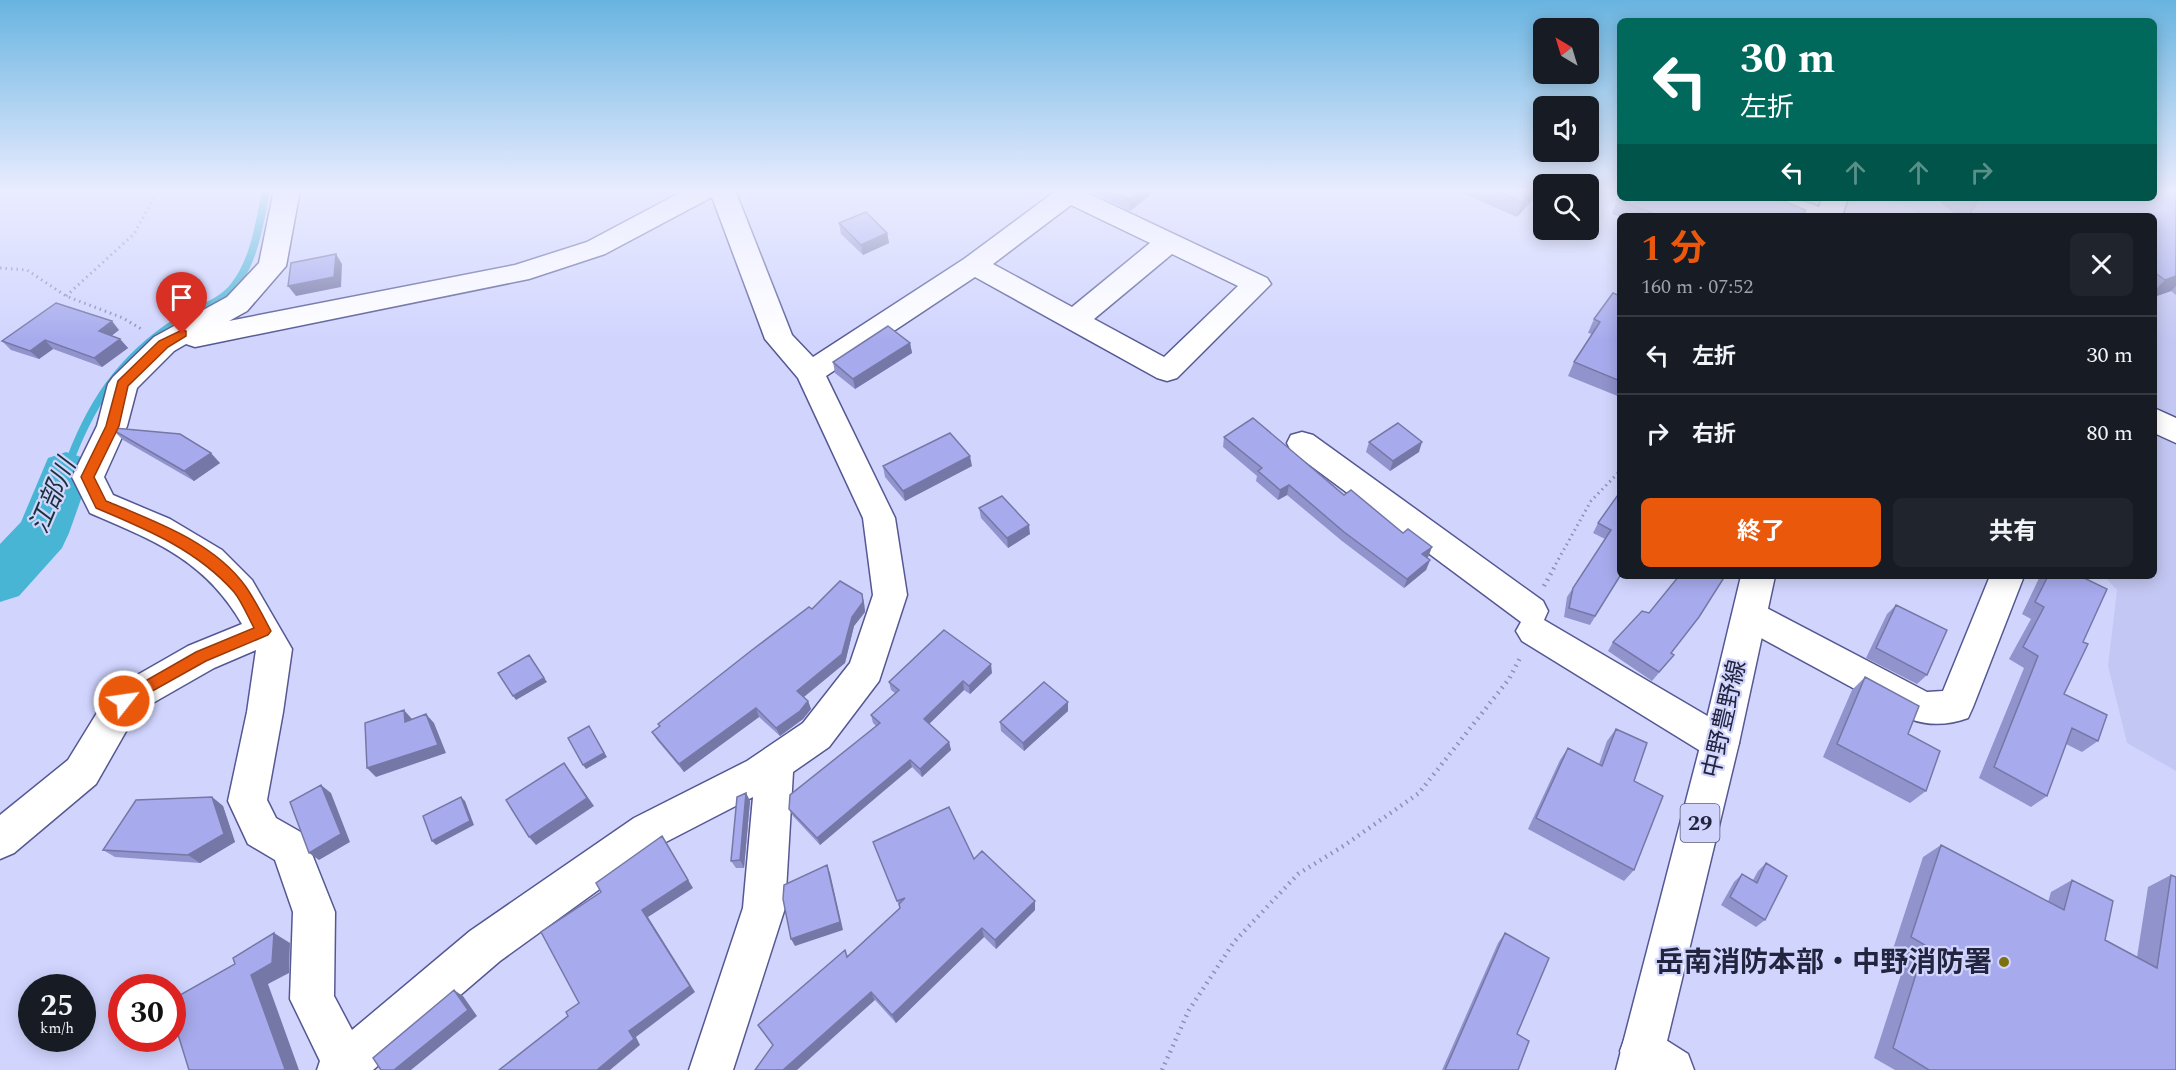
<!DOCTYPE html>
<html lang="ja">
<head>
<meta charset="utf-8">
<style>
	:root { --surface:#171b24; --page:#20242c; --text:#f1f3f6; --muted:#9ea1a6; --line:#363941; --accent:#ea580c }
	body { margin:0; font-family:Spectral,"Noto Sans JP",serif; background:var(--page); color:var(--text); height:100vh; display:flex; flex-direction:column; font-size:22px; white-space:nowrap }
	* { box-sizing:border-box; margin:0 }
	p { font-size:20px; color:var(--muted) }
	.icon { flex:none; width:33px; height:33px; fill:none; stroke:currentColor; stroke-width:2; stroke-linecap:round; stroke-linejoin:round }
	.map { position:relative; flex:1; overflow:hidden }
	.panel { position:absolute; left:1617px; top:213px; width:540px; height:366px; display:flex; flex-direction:column; background:var(--surface); border-radius:9px; box-shadow:0 3px 15px #0003 }
	.panel>* { flex:none }
	.top-card { position:absolute; left:1617px; top:18px; width:540px; height:183px; border-radius:9px; box-shadow:0 3px 15px #0003; background:#00695c; color:#fff; overflow:hidden }
	.needle { width:39px; rotate:322deg }
	.controls { position:absolute; left:1533px; top:18px; display:grid; gap:12px }
	.controls a { display:grid; place-items:center; width:66px; height:66px; border-radius:9px; background:var(--surface); box-shadow:0 3px 15px #0003; font-size:30px }
	.speed { position:absolute; left:18px; top:974px; display:flex; gap:12px; font-size:30px; font-weight:700; text-align:center }
	.speed>* { display:grid; place-content:center; width:78px; height:78px; border-radius:50%; background:var(--surface); box-shadow:0 3px 15px #0003; line-height:1 }
	.speed small { font-size:15px; font-weight:400 }
	.speed .limit { border:9px solid #d22; background:#fff; color:#111 }
	.pin { position:absolute; display:grid; place-items:center; width:51px; height:51px; color:#fff; margin:-62px -26px; border-radius:50% 50% 50% 0; rotate:-45deg; box-shadow:0 0 6px #0007 }
	.pin .icon { rotate:45deg }
	.me { position:absolute; width:66px; margin:-33px; rotate:60deg; stroke-linejoin:round; filter:drop-shadow(0 0 4px #0008) }
	.turn { display:flex; align-items:center; gap:21px; height:126px; padding:0 24px; font-size:27px }
	.turn .icon { width:78px; height:78px; stroke-width:2.5 }
	.turn b { display:block; font-size:42px; line-height:51px }
	.lanes { display:flex; align-items:center; height:57px; padding:0 24px; background:#0003; justify-content:center; gap:30px; direction:ltr }
	.lanes .off { opacity:.35 }
	.round { display:grid; place-items:center; flex:none; width:63px; height:63px; border-radius:9px; background:var(--page) }
	.overview { display:flex; align-items:center; justify-content:space-between; height:102px; padding:0 24px }
	h1 { font-size:36px; font-weight:700; line-height:45px; color:var(--accent) }
	.cta { display:flex; gap:12px; margin-top:auto; padding:12px 24px }
	.cta a { flex:1; height:69px; border-radius:9px; background:var(--accent); color:#fff; font-size:24px; font-weight:700; line-height:69px; text-align:center }
	.cta a+a { background:var(--page); color:var(--text) }
	ul { padding:0; list-style:none }
	li { display:flex; align-items:center; gap:18px; height:78px; padding:0 24px; border-top:2px solid var(--line) }
	li div { flex:1 }
	li b { display:block; font-size:22px }
	li em { font-style:normal }
	.map>svg:first-child { display:block }
	.built { fill:#c3c7f3 }
	.lines { fill:none; stroke-linecap:round; stroke-linejoin:round }
	.stream { stroke:#49b5d4; stroke-width:8 }
	.river { fill:#49b5d4; fill-rule:evenodd }
	.minor-casing { stroke:#555892; stroke-width:3 }
	.major-casing { stroke:#555892; stroke-width:3 }
	.path-far1 { stroke:#8d90b3; stroke-width:3; stroke-dasharray:1.5 4; stroke-linecap:butt }
	.path { stroke:#8d90b3; stroke-width:4.5; stroke-dasharray:1.5 5; stroke-linecap:butt }
	.minor { fill:#fff; fill-rule:evenodd }
	.major { fill:#fff; fill-rule:evenodd }
	.wall { fill:#9093cc }
	.shaded-wall { fill:#7578a6 }
	.building { fill:#a7abed; stroke:#7578a6; stroke-width:1.5 }
	.route { fill:#ea580c; stroke:#983908; stroke-width:1.5 }
	.poi-dot { fill:#7d700e; stroke:#d1d5fe; stroke-width:2 }
	.labels { text-anchor:middle; dominant-baseline:central; stroke-width:4.5; stroke-linejoin:round; paint-order:stroke }
	.shield { fill:#d1d5fe; stroke:#575a78; stroke-width:1.5 }
	.shield-label { font-size:22px; font-weight:bold; fill:#23253e }
	.street-label { font-size:24px; fill:#23253e; stroke:#d1d5fe }
	.water-label { font-size:26px; font-style:italic; fill:#193139; stroke:#d1d5fe }
	.near-poi-label { font-size:28px; font-weight:bold; fill:#23253e; stroke:#d1d5fe; text-anchor:end }
</style>
</head>
<body>
<div class="map">
<svg width="2176" height="1070" viewBox="0 0 2176 1070">
	<rect width="100%" height="100%" fill="#d1d5fe"/>
	<path class="built" d="M2176 190V771L2127 743 2108 666 2117 590 2104 576H2154V216H1927L1885 198H2154Z"/>
	<g class="lines">
		<path class="stream" d="M66 471C89 406 119 359 178 321 197 310 222 303 235 285 255 259 260 221 266 190"/>
		<path class="river" d="M66 452 84 458 91 471 69 533 62 548 19 596 0 602V544L21 522 48 458Z"/>
		<g class="minor-casing">
			<path id="minor" d="M274 190H300L286 266 247 311 229 321 515 265 587 242 685 190H735L792 335 813 357 964 259 1057 190H1086L1085 192 1267 278 1271 284 1177 378 1167 381 1157 378 975 277 826 376 895 518 907 595 879 681 829 747 793 772 785 908 733 1070H689L743 908 753 797 662 844 500 961 373 1070H317L320 1061 290 999 293 912 275 860 248 844 228 801 247 712 256 650 214 668 137 712 96 784 14 853 0 859V815L68 760 111 690 188 646 242 624C205 560 155 541 90 513L72 477 97 426 108 384 113 377 154 337 227 297 259 263ZM712 197 765 339 798 378 863 518 873 595 850 663 803 723 747 761 634 818 470 931 352 1030 334 996 335 912 304 834 276 818 267 800 283 712 292 649 252 580 222 550 170 519 113 495 104 477 127 426 137 388 174 351 186 344 195 347 529 279 605 254ZM1071 205 1150 243 1072 307 993 264ZM1172 254 1238 286 1164 357 1094 319Z
				M1750 198C1771 198 1817 197 1830 216 1809 216 1763 217 1750 198Z
				M2154 408 2176 418V443L2154 433Z
				M1302 432 1313 435 1543 601 1548 611 1544 620 1733 731 1739 743 1733 755 1720 760 1707 755 1522 641 1516 631 1521 622 1291 451 1287 443 1291 435Z
				M1990 576H2024L1973 707 1968 718C1949 725 1929 726 1910 719L1737 625 1732 615 1737 605 1749 601 1761 605 1927 692 1943 691Z
				M1642 1029 1658 1035 1688 1054 1694 1070H1632L1626 1067 1620 1051 1626 1035Z"/>
		</g>
		<g class="major-casing">
			<path id="major" d="M1822 198H1848L1842 216H1816Z
				M1741 576H1775L1739 743 1660 1070H1616L1701 743Z"/>
		</g>
		<path class="path-far1" d="M0 268 27 270 66 296 123 318 143 330
			M66 296 134 234 158 190
			M1553 569 1591 501 1620 471"/>
		<path class="path" d="M1544 586 1554 568
			M1162 1070 1189 1010 1234 942 1298 874 1345 845 1419 793 1509 679 1521 656"/>
		<use href="#minor" class="minor"/>
		<use href="#major" class="major"/>
	</g>
	<path class="wall" d="M1095 190H1157L1130 211 1095 194Z
		M1455 190H1541L1517 217Z
		M2176 190V295L2171 291 2154 297V216H1957L1935 198H2154Z
		M1617 200 1806 210 1803 216H1620V217L1612 214Z
		M839 223 887 233 889 243 863 255 841 234Z
		M1620 296V397L1568 376 1574 362 1592 334 1588 333 1594 319Z
		M119 330 111 336 120 339 128 348 102 367 53 349 39 359 11 350 2 341Z
		M910 343 912 353 855 389 835 373 833 362Z
		M113 430 220 463 194 481 123 440Z
		M1224 437 1344 495 1403 533 1432 547 1428 557 1427 558 1430 560 1426 570 1404 588 1342 541 1287 495 1278 500 1256 481 1257 476 1223 447Z
		M1369 442 1419 452 1390 471 1366 452Z
		M883 466H972L905 501 885 477Z
		M1620 492V576L1590 625 1564 617 1567 597 1605 539 1593 533 1598 523Z
		M979 508 1030 534 1008 548 981 518Z
		M1673 576H1725L1692 626 1671 653 1674 655 1652 681 1608 651 1613 642 1649 613 1677 578Z
		M2040 576H2080L2083 642 2064 694 2098 741 2082 752 2066 744 2047 796 2031 807 1979 778 2024 668 2009 659 2031 619 2022 614Z
		M862 594 864 603 865 612 854 626 845 663 804 697 808 701 811 709 803 719 780 736 759 717 684 772 657 740 652 732 660 726 658 724Z
		M1896 605 1927 675 1917 684 1866 658 1887 614Z
		M992 673 970 694 964 690 929 724 949 742 951 750 922 777 912 767 820 845 793 816 789 809 876 726 873 723 871 715 895 693 891 690 889 682Z
		M1865 677 1908 734 1926 791 1910 803 1823 757 1852 690Z
		M1068 711 1024 751 1001 731 1000 722Z
		M1616 729 1634 781V870L1624 881 1528 829 1560 760 1568 748 1599 764 1607 741Z
		M746 793 750 801 744 868H736L731 861Z
		M212 797 223 806 235 842 200 863 115 857 103 850Z
		M873 842 974 859 1035 901V910L996 949 984 937 896 1023 875 1000 848 956 900 908Z
		M1941 845 2048 902 2051 892 2072 880 2105 940 2137 957 2148 887 2171 875 2176 1070H1895L1874 1058 1907 956 1893 949 1923 857Z
		M1766 863 1765 920 1756 927 1721 905 1734 882 1742 874 1753 880 1758 871Z
		M1505 933 1517 1034 1518 1070H1442L1498 943Z"/>
	<path class="shaded-wall" d="M1143 190H1157L1130 211V200Z
		M1533 190H1541L1517 217 1522 202Z
		M887 233 889 243 863 255 861 245Z
		M336 254 342 264 341 287 296 296 288 286Z
		M2176 276V286L2171 291 2154 297V291L2165 280Z
		M112 321 119 330 106 340 99 331Z
		M120 339 128 348 102 367 94 358Z
		M45 340 53 349 39 359 30 351Z
		M910 343 912 353 855 389 853 379Z
		M1422 442 1419 452 1390 471 1393 461Z
		M211 453 220 463 194 481 184 471Z
		M970 456 972 466 905 501 903 491Z
		M1289 485 1287 495 1278 500 1280 490Z
		M1029 525 1030 534 1008 548 1007 538Z
		M1432 547 1428 557 1419 564 1422 554Z
		M1430 560 1426 570 1404 588 1407 579Z
		M862 594 864 603 865 612 854 626 845 663 800 700 797 691 852 617Z
		M529 655 547 682 516 700 513 696Z
		M991 664 992 673 970 694 969 686Z
		M963 681 964 690 926 727 924 719Z
		M808 701 811 709 803 719 780 736 776 728Z
		M1068 702V711L1024 751 1023 743Z
		M756 708 759 717 684 772 679 764Z
		M404 710 412 719 405 722Z
		M426 714 434 723 446 753 376 777 367 768Z
		M592 731 607 757 586 769 583 765Z
		M949 742 951 750 922 777 920 769Z
		M910 760 912 767 820 845 817 838Z
		M564 763 594 806 536 845 529 837Z
		M321 785 331 793 350 842 319 860 309 853Z
		M746 793 750 801 744 868 740 860Z
		M212 797 223 806 235 842 200 863 188 855Z
		M461 797 465 801 474 825 436 845 432 841Z
		M662 836 693 888 648 917 695 992 636 1037 640 1045 610 1070H597L629 1031 642 910Z
		M827 865 830 873 843 930 795 946 791 939Z
		M1035 901V910L996 949 995 940Z
		M982 928 984 937 896 1023 892 1015Z
		M274 933 290 943 289 973 268 984 299 1070H283L251 975Z
		M454 990 463 996 477 1016 411 1070H394Z
		M871 992 875 1000 797 1070H783Z"/>
	<path class="building" d="M1109 190H1143L1130 200Z
		M1495 190H1533L1522 202Z
		M2154 190H2176V276L2165 280 2154 272V216H1968L1977 202 1972 198H2154Z
		M1620 197V198H1776L1806 210 1802 216H1660L1617 200Z
		M866 212 887 233 861 245 839 223Z
		M336 254 334 277 288 286 291 263Z
		M1613 293 1620 296V381L1574 362 1600 322 1594 319Z
		M56 303 112 321 99 331 120 339 94 358 45 340 30 351 2 341Z
		M888 326 910 343 853 379 833 362Z
		M1253 418 1344 495 1351 490 1403 533 1408 529 1432 547 1422 554 1430 560 1407 579 1344 532 1289 485 1280 490 1258 471 1262 468 1224 437Z
		M1398 423 1422 442 1393 461 1369 442Z
		M114 428 180 434 211 453 184 471 113 430Z
		M950 433 970 456 903 491 883 466Z
		M1620 492V576L1595 616 1569 608 1573 588 1611 530 1598 523Z
		M1002 496 1029 525 1007 538 979 508Z
		M1679 576H1725L1699 617 1671 653 1674 655 1659 672 1613 642 1642 611 1649 613Z
		M2048 576H2080L2107 589 2083 642 2088 644 2064 694 2107 715 2098 741 2072 728 2047 796 1994 767 2038 656 2023 647 2044 607 2035 602Z
		M840 581 862 594 863 602 852 617 842 654 797 691 808 701 800 711 776 728 756 708 679 764 652 732 660 726 658 724 752 650 809 607 812 609Z
		M1896 605 1947 630 1927 675 1876 648Z
		M944 630 991 664 969 686 963 681 924 719 949 742 920 769 910 760 817 838 789 809 790 795 880 723 871 715 899 690 889 682Z
		M529 655 544 678 513 696 498 673Z
		M1865 677 1919 706 1908 734 1940 751 1926 791 1837 744Z
		M1044 682 1068 702 1023 743 1000 722Z
		M404 710 405 722 426 714 438 745 367 768 365 723Z
		M589 726 604 753 583 765 568 738Z
		M1616 729 1647 743 1634 781 1663 796 1634 870 1536 818 1568 748 1602 766Z
		M564 763 587 798 529 837 506 800Z
		M321 785 341 834 309 853 290 802Z
		M746 793 740 860 731 861 737 797Z
		M212 797 224 834 188 855 103 850 136 800Z
		M461 797 470 821 432 841 423 816Z
		M949 807 974 859 982 851 1035 901 995 940 982 928 892 1015 871 992 783 1070H755L773 1045 758 1025 845 950 847 957 900 908 899 904 905 898 897 901 873 842Z
		M662 836 688 880 642 910 690 986 629 1031 634 1039 597 1070H499L568 1016 566 1012 579 1003 541 932 601 892 596 883Z
		M1941 845 2064 910 2072 880 2113 901 2105 940 2157 968 2171 875 2176 877V1070H1929L1893 1048 1925 945 1911 937Z
		M1766 863 1787 876 1765 920 1730 897 1742 874 1757 883Z
		M827 865 840 922 791 939 783 899 784 885Z
		M274 933 272 963 251 975 285 1069 283 1070H189L172 1015V1013L184 1004 180 995 235 964 233 958Z
		M1505 933 1549 958 1517 1034 1529 1041 1518 1070H1445Z
		M454 990 468 1010 394 1070H381L373 1058Z"/>
	<linearGradient id="sky" x2="0" y2="1"><stop stop-color="#68b4e0"/><stop offset="0.56" stop-color="#eaecff"/><stop offset="1" stop-color="#eaecff" stop-opacity="0"/></linearGradient>
	<rect width="2176" height="340" fill="url(#sky)"/>
	<path class="route" d="M182 330 186 331V336L168 347 128 386 119 426 94 477 106 501C154 521 214 542 246 587 255 600 263 616 271 631L268 635 206 661 124 707 119 705 117 701 119 696 196 652 254 628C248 617 242 602 234 592 197 550 146 529 96 508L81 477 106 426 118 381 159 341Z"/>
	<circle class="poi-dot" cx="2004" cy="962" r="6"/>
	<g class="labels">
		<rect class="shield" x="1680.5" y="804" width="39" height="38" rx="4.5"/>
		<g class="shield-label">
			<text x="1700" y="823">29</text>
		</g>
		<g class="street-label">
			<text transform="translate(1725 719) rotate(-77)">中野豊野線</text>
		</g>
		<g class="water-label">
			<text transform="translate(53 496) rotate(-67)">江部川</text>
		</g>
		<g class="near-poi-label">
			<text x="1992" y="962">岳南消防本部・中野消防署</text>
		</g>
	</g>
</svg>
<div class="controls">
<a><svg class="needle" viewBox="-14 -14 28 28"><path d="M0-13l5 13h-10z" fill="#e53935"/><path d="M0 13l5-13h-10z" fill="#9ea1a6"/></svg></a>
<a><svg class="icon" aria-label="sound" viewBox="0 0 24 24"><path d="M4 9h4l5-4v14l-5-4H4zM17 9q2 3 0 6"/></svg></a>
<a><svg class="icon" aria-label="search" viewBox="0 0 24 24"><circle cx="10" cy="10" r="6"/><path d="M15 15l6 6"/></svg></a>
</div>
<div class="speed"><div>25<small>km/h</small></div><div class="limit">30</div></div>
<div class="pin" style="left:182px;top:334px;background:#d93025"><svg class="icon" aria-label="arrive" viewBox="0 0 24 24"><path d="M6 21V4h12l-3 4 3 4H6"/></svg></div>
<svg class="me" style="left:124px;top:701px" viewBox="-20 -20 40 40"><circle r="17" fill="#ea580c" stroke="#fff" stroke-width="3"/><path d="M0-11L8 9 0 5-8 9z" fill="#fff"/></svg>
<div class="top-card">
<div class="turn"><svg class="icon" aria-label="left" viewBox="0 0 24 24"><path d="M17 20v-9H6M10 6l-5 5 5 5"/></svg><div><b>30 m</b>左折</div></div>
<div class="lanes"><svg class="icon" aria-label="left" viewBox="0 0 24 24"><path d="M17 20v-9H6M10 6l-5 5 5 5"/></svg><svg class="icon off" aria-label="ahead" viewBox="0 0 24 24"><path d="M12 20V5M6 11l6-6 6 6"/></svg><svg class="icon off" aria-label="ahead" viewBox="0 0 24 24"><path d="M12 20V5M6 11l6-6 6 6"/></svg><svg class="icon off" aria-label="right" viewBox="0 0 24 24"><path d="M7 20v-9h11M14 6l5 5-5 5"/></svg></div>
</div>
<section class="panel">
<div class="overview"><div><h1>1 分</h1><p>160 m · 07:52</p></div><a class="round"><svg class="icon" aria-label="close" viewBox="0 0 24 24"><path d="M6 6l12 12M18 6L6 18"/></svg></a></div>
<ul>
<li><svg class="icon" aria-label="left" viewBox="0 0 24 24"><path d="M17 20v-9H6M10 6l-5 5 5 5"/></svg><div><b>左折</b></div><em>30 m</em></li>
<li><svg class="icon" aria-label="right" viewBox="0 0 24 24"><path d="M7 20v-9h11M14 6l5 5-5 5"/></svg><div><b>右折</b></div><em>80 m</em></li>
</ul>
<div class="cta"><a>終了</a><a>共有</a></div>
</section>
</div>
</body>
</html>
